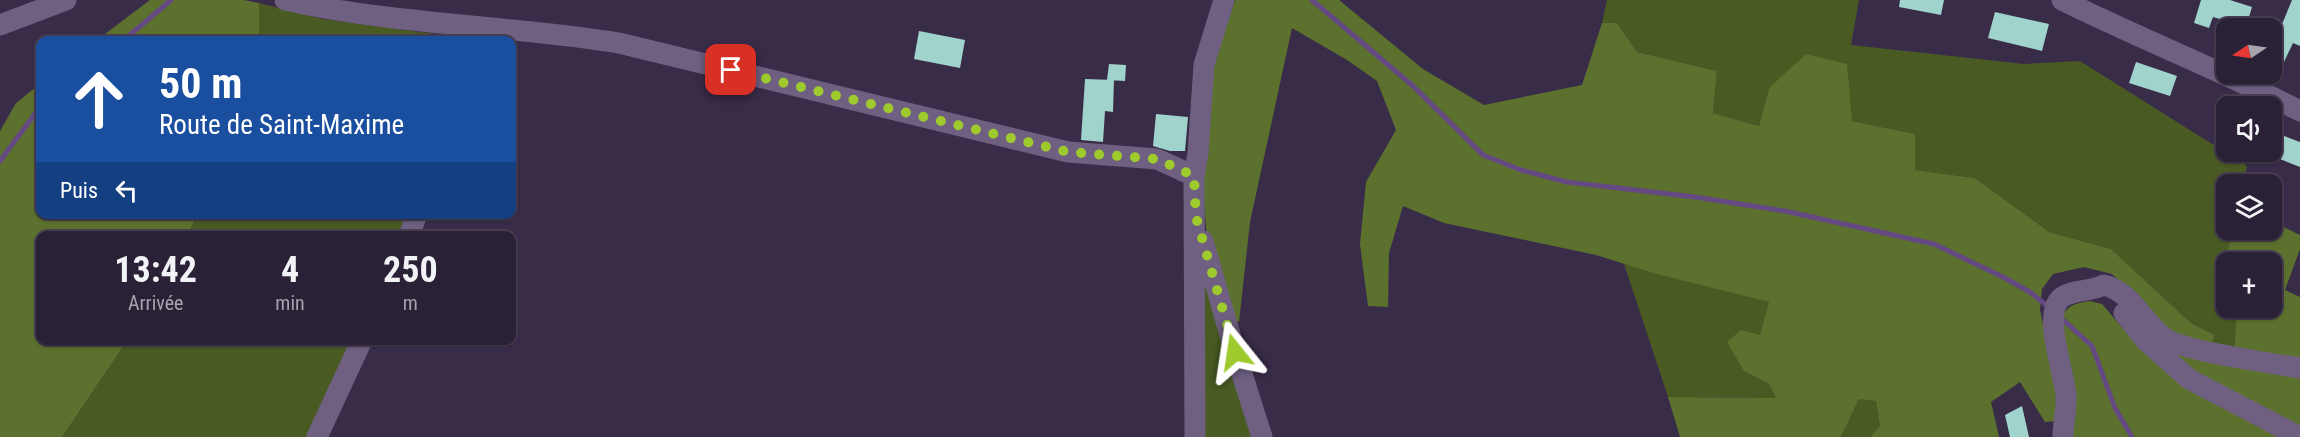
<!DOCTYPE html>
<html lang="fr">
<head>
<meta charset="utf-8">
<style>
	:root { --surface:#2b2137; --page:#33293f; --text:#f1f3f6; --muted:#a6a3ad; --line:#473e52 }
	body { margin:0; font-family:"Roboto Condensed",sans-serif; background:var(--page); color:var(--text); height:100vh; display:flex; flex-direction:column; font-size:22px; white-space:nowrap }
	* { box-sizing:border-box; margin:0 }
	p { font-size:20px; color:var(--muted) }
	.icon { flex:none; width:33px; height:33px; fill:none; stroke:currentColor; stroke-width:2; stroke-linecap:round; stroke-linejoin:round }
	.map { position:relative; flex:1; overflow:hidden }
	.sheet { position:absolute; left:36px; top:231px; width:480px; height:114px; display:flex; flex-direction:column; background:var(--surface); border-radius:12px; box-shadow:0 2px 4px #0004,0 0 0 2px var(--line) }
	.sheet>* { flex:none }
	.guide { position:absolute; left:36px; top:36px; width:480px; height:183px; border-radius:12px; box-shadow:0 2px 4px #0004,0 0 0 2px var(--line); background:#1a4fa0; color:#fff; overflow:hidden }
	.needle { width:39px; rotate:257deg }
	.tools { position:absolute; left:2216px; top:18px; display:grid; gap:12px }
	.tools a { display:grid; place-items:center; width:66px; height:66px; border-radius:12px; background:var(--surface); box-shadow:0 2px 4px #0004,0 0 0 2px var(--line); font-size:30px }
	.pin { position:absolute; display:grid; place-items:center; width:51px; height:51px; color:#fff; margin:-26px; border-radius:12px; box-shadow:0 3px 9px #0006 }
	.me { position:absolute; width:66px; margin:-33px; rotate:345deg; stroke-linejoin:round; filter:drop-shadow(0 0 4px #0008) }
	.turn { display:flex; align-items:center; gap:21px; height:126px; padding:0 24px; font-size:27px }
	.turn .icon { width:78px; height:78px; stroke-width:2.5 }
	.turn b { display:block; font-size:42px; line-height:51px }
	.then { display:flex; align-items:center; height:57px; padding:0 24px; background:#0003; gap:12px; font-size:22px }
	.eta { display:flex; justify-content:space-evenly; align-items:center; height:102px; text-align:center }
	.eta b { font-size:36px; font-weight:700; line-height:42px }
	.map>svg:first-child { display:block }
	.green { fill:#495b23 }
	.forest { fill:#5c712e }
	.lines { fill:none; stroke-linecap:round; stroke-linejoin:round }
	.stream { stroke:#644983; stroke-width:5 }
	.building { fill:#9fd3cb }
	.minor { stroke:#6f6082; stroke-width:21 }
	.route { stroke:#9fca2e; stroke-width:10; stroke-dasharray:0 18 }
</style>
</head>
<body>
<div class="map">
<svg width="2300" height="437" viewBox="0 0 2300 437">
	<rect width="100%" height="100%" fill="#392c49"/>
	<path class="green" d="M1607 0H1859L1851 45 2024 64 2080 61 2247 166 2242 184H2226V230H2232L2222 277 2226 284V308H2237L2234 350 2211 344 2215 335 2191 323 2111 249 2049 232 1975 178 1915 170V134L1852 121 1769 88 1759 126 1713 113 1717 71 1637 52 1617 23H1602Z
		M259 3 323 19 458 37 465 40H259Z
		M197 215H407L397 235 188 236Z
		M1201 250 1255 437H1200Z
		M1624 264 1770 302 1760 335 1744 371 1769 384 1776 398 1668 397Z
		M127 341H351L306 437H62Z
		M1859 399 1876 400 1880 426 1870 437H1841Z"/>
	<path class="forest" d="M150 0H244L259 3V40H97Z
		M1235 0H1339L1423 69 1484 105 1582 85 1602 23H1617L1637 52 1717 71 1713 113 1759 126 1769 88 1806 54 1847 64 1852 121 1915 134V170L1975 178 2049 232 2111 249 2191 323 2215 335 2211 344 2178 337 2160 323 2112 274 2084 267 2053 274 2042 289 2040 310 2056 382 2057 421 2045 422 2020 382 1991 402 1999 437H1870L1880 426 1876 401 1859 399 1841 437H1680L1668 397 1776 398 1769 384 1744 371 1727 342 1741 330 1760 335 1769 302 1653 273 1596 255 1444 223 1403 206 1389 253 1388 307 1368 306 1360 244 1366 182 1396 130 1377 81 1347 60 1292 28 1250 222 1239 322 1231 318 1206 228 1203 188 1211 74Z
		M40 84V214L197 215 188 235 40 236V340L127 341 62 437H0V131L16 103Z
		M2271 221 2300 235V249L2285 290 2300 297V359L2234 350 2237 308H2271V262H2226V284L2222 277 2232 230H2271Z
		M2090 301 2102 304 2138 346 2282 437H2072L2059 324C2066 306 2071 304 2090 301Z
		M2168 345 2300 372V430L2187 367Z"/>
	<g class="lines">
		<path class="stream" d="M1312 0 1413 86 1483 155 1521 170 1567 182 1695 197 1785 211 1934 244 2003 277 2030 292 2051 309
			M124 40 171 0
			M0 161 40 107
			M2060 317 2092 346 2115 408 2132 437"/>
	</g>
	<path class="building" d="M1900 0H1944L1941 15 1899 7Z
		M2201 0H2230L2252 7 2246 27 2213 17 2209 28 2194 23Z
		M2292 0H2300V46L2293 43 2283 64 2271 59V51Z
		M1995 12 2049 24 2042 51 1988 38Z
		M919 31 965 40 960 68 914 59Z
		M2136 62 2177 76 2170 96 2129 83Z
		M1109 64 1126 65 1125 81 1107 80Z
		M1085 79 1114 80 1113 112 1105 111 1103 142 1081 140Z
		M1156 114 1188 117 1185 151H1170L1153 146Z
		M2279 134 2300 142V167L2270 155Z
		M2022 406 2029 437H2010L2005 415Z"/>
	<g class="lines">
		<path class="minor" d="M285 0C395 25 508 25 619 43L1068 152 1157 159 1194 176 1195 437
			M2062 0C2141 39 2222 71 2300 111
			M0 25 66 0
			M1194 176 1198 153 1204 65 1224 0
			M409 236 417 214
			M1203 241 1235 352 1262 437
			M2124 313 2146 341 2189 379 2300 437
			M317 437 362 340
			M2063 437C2063 423 2067 409 2066 395 2064 372 2043 316 2060 299 2071 289 2091 292 2104 285 2134 293 2142 322 2165 338 2186 352 2272 363 2300 368"/>
	</g>
	<g class="lines">
		<path class="route" d="M731 70 1068 152 1157 159 1194 176 1196 217 1235 352"/>
	</g>
</svg>
<div class="tools">
<a><svg class="needle" viewBox="-14 -14 28 28"><path d="M0-13l5 13h-10z" fill="#e53935"/><path d="M0 13l5-13h-10z" fill="#a6a3ad"/></svg></a>
<a><svg class="icon" aria-label="sound" viewBox="0 0 24 24"><path d="M4 9h4l5-4v14l-5-4H4zM17 9q2 3 0 6"/></svg></a>
<a><svg class="icon" aria-label="layers" viewBox="0 0 24 24"><path d="M12 4l9 5-9 5-9-5zM3 14l9 5 9-5"/></svg></a>
<a>+</a>
</div>
<div class="pin" style="left:731px;top:70px;background:#d93025"><svg class="icon" aria-label="arrive" viewBox="0 0 24 24"><path d="M6 21V4h12l-3 4 3 4H6"/></svg></div>
<svg class="me" style="left:1235px;top:352px" viewBox="-20 -20 40 40"><path d="M0-17L14 15 0 8-14 15z" fill="#9fca2e" stroke="#fff" stroke-width="4"/></svg>
<div class="guide">
<div class="turn"><svg class="icon" aria-label="ahead" viewBox="0 0 24 24"><path d="M12 20V5M6 11l6-6 6 6"/></svg><div><b>50 m</b>Route de Saint-Maxime</div></div>
<div class="then">Puis<svg class="icon" aria-label="left" viewBox="0 0 24 24"><path d="M17 20v-9H6M10 6l-5 5 5 5"/></svg></div>
</div>
<section class="sheet">
<div class="eta">
<div><b>13:42</b><p>Arrivée</p></div>
<div><b>4</b><p>min</p></div>
<div><b>250</b><p>m</p></div>
</div>
</section>
</div>
</body>
</html>
